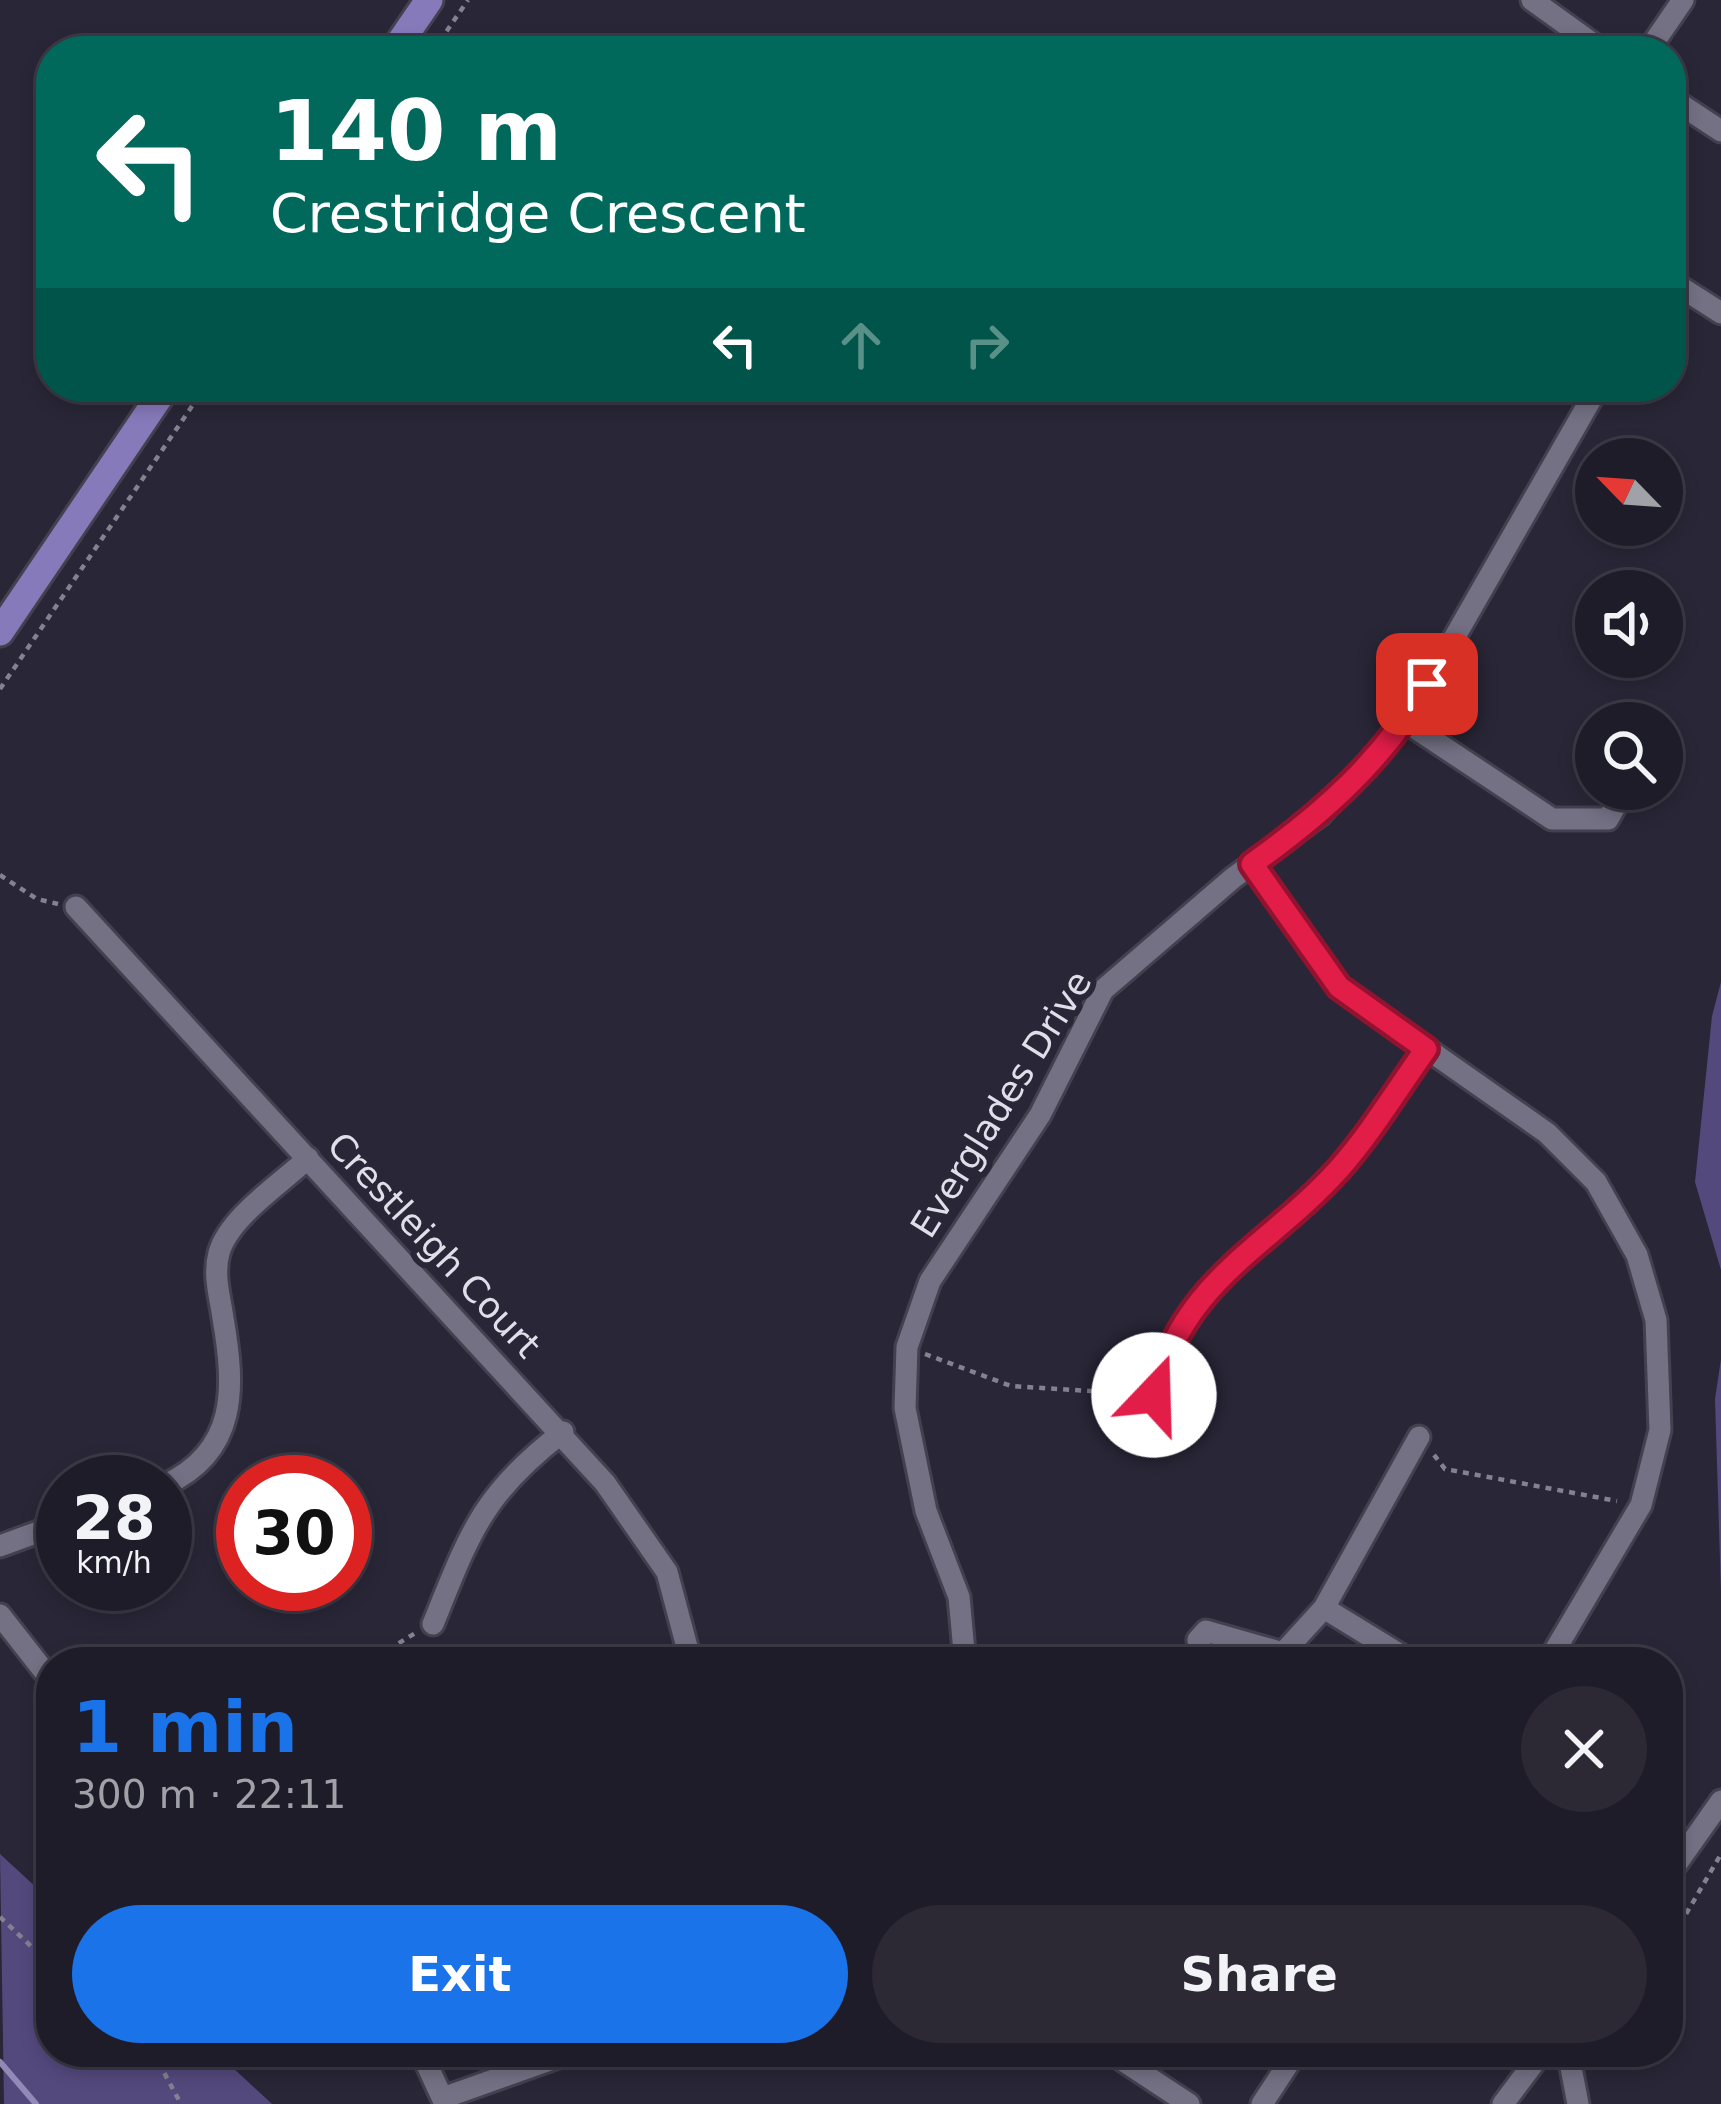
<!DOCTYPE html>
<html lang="en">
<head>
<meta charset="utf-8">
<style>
	:root { --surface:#1f1c29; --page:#2c2935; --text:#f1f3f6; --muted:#a1a1a8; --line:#3c3a46; --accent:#1a73e8 }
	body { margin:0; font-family:"DejaVu Sans",sans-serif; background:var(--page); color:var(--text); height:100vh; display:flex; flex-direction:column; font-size:45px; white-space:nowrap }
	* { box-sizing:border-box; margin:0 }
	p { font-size:39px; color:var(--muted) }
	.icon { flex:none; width:66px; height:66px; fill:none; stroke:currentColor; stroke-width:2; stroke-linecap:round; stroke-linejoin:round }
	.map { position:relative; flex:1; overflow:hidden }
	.sheet { position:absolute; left:36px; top:1647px; width:1647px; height:420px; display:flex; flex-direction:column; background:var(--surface); border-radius:48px; box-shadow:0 6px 18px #0003,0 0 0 3px var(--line) }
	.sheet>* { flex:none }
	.banner { position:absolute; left:36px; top:36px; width:1650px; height:366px; border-radius:48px; box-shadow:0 6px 18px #0003,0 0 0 3px var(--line); background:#00695c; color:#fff; overflow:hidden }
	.needle { width:78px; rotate:295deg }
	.tools { position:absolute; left:1575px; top:438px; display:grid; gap:24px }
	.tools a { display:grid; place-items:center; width:108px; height:108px; border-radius:50%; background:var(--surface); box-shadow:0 6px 18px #0003,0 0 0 3px var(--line); font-size:60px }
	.speed { position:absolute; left:36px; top:1455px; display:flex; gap:24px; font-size:60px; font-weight:700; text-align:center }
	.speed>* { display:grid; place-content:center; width:156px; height:156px; border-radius:50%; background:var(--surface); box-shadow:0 6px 18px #0003,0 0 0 3px var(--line); line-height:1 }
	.speed small { font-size:30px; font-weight:400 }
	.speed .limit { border:18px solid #d22; background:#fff; color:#111 }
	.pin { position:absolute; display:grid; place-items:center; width:102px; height:102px; color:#fff; margin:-51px; border-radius:24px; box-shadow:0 6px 18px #0006 }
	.me { position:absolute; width:132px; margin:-66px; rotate:21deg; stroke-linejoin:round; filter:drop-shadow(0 0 9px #0008) }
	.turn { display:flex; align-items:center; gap:42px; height:252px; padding:0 36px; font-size:54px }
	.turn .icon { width:156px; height:156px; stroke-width:2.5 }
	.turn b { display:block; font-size:84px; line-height:102px }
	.lanes { display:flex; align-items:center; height:114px; padding:0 36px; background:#0003; justify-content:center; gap:60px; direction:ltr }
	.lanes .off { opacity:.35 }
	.round { display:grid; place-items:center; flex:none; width:126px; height:126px; border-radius:63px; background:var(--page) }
	.summary { display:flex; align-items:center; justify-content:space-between; height:204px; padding:0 36px }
	h1 { font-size:72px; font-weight:800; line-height:90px; color:var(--accent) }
	.button { display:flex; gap:24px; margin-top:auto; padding:24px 36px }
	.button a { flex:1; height:138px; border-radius:72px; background:var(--accent); color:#fff; font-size:48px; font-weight:800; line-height:138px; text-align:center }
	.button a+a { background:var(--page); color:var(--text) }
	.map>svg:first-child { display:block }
	.green { fill:#54497d }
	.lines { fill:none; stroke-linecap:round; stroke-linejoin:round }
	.stream { stroke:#9289b7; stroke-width:6 }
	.minor-casing { stroke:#43414f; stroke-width:27 }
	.major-casing { stroke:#43414f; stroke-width:33 }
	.path { stroke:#848290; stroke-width:4.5; stroke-dasharray:6 6; stroke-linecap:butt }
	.minor { stroke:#747185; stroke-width:21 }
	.major { stroke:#877abb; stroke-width:27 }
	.route-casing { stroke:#92132f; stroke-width:30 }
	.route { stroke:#e11d48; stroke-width:21 }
	.labels { text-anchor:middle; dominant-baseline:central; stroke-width:12; stroke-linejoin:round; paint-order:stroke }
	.street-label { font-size:36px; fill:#dfdee9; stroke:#292637 }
</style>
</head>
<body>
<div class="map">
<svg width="1721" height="2104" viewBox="0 0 1721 2104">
	<rect width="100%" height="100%" fill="#292637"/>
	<path class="green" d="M1721 982V1270L1695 1182 1712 1016Z
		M1721 1359V1592L1715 1399Z
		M0 1854 51 1901V2052H216L272 2104H4Z"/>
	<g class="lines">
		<path class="stream" d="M0 2062 36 2104"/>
		<g class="minor-casing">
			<path id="minor" d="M1532 0 1603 51
				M1648 51 1683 0
				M1671 98 1721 131
				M1671 281 1721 313
				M1406 722 1552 819H1608L1625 789
				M1252 864 1339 987 1547 1133 1596 1182 1637 1255 1656 1320 1660 1430 1641 1505 1548 1662
				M76 907 605 1483 667 1572 691 1662
				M1153 1395C1185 1278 1267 1250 1339 1170 1371 1133 1397 1088 1426 1049
				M165 1485C238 1451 235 1388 223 1318 220 1297 213 1275 219 1253 229 1217 282 1183 308 1158
				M0 1546 63 1523
				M1324 1608 1419 1437
				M0 1615 51 1680
				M433 1624C470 1533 482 1494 563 1432
				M965 1662 959 1597 926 1511 905 1408 907 1347 930 1281 1040 1115 1103 990 1233 878 1320 815 1406 722 1598 387
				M1205 1662 1198 1640 1206 1631 1283 1653
				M1281 1662 1283 1653 1324 1608 1412 1662
				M1668 1876 1721 1801
				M421 2052 445 2104
				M1110 2052 1189 2104
				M1568 2052 1578 2104
				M443 2098 572 2052
				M1262 2104 1296 2052
				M1503 2104 1542 2052"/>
		</g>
		<g class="major-casing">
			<path id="major" d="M394 51 429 0
				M0 632 166 387"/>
		</g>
		<path class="path" d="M433 51 468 0
			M0 689 205 387
			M0 875 37 899 58 904
			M925 1354 1011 1386 1136 1394
			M1434 1455 1445 1469 1617 1501
			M368 1662 417 1632
			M0 1917 51 1965
			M1668 1945 1721 1854
			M37 1952 51 1937
			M153 2052 181 2104"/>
		<use href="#minor" class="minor"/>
		<use href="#major" class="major"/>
	</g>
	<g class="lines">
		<g class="route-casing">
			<path id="route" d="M1154 1395C1184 1278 1267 1249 1339 1169 1371 1133 1398 1088 1426 1049L1339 987 1252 864C1321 815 1385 759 1427 684"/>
		</g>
		<use href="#route" class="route"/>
	</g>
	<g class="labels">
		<g class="street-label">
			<text transform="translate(1001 1104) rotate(-58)">Everglades Drive</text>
			<text transform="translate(434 1245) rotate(47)">Crestleigh Court</text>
		</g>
	</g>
</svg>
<div class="tools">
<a><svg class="needle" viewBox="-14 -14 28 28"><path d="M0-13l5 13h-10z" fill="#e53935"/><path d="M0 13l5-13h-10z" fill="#a1a1a8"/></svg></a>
<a><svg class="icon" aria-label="sound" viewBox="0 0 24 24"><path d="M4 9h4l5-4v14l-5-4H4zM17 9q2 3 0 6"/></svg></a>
<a><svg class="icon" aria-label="search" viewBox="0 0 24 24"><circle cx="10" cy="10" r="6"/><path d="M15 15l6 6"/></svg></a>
</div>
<div class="speed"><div>28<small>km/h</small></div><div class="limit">30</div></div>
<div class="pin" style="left:1427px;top:684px;background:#d93025"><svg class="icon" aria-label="arrive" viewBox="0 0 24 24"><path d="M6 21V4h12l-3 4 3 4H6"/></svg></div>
<svg class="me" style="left:1154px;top:1395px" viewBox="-20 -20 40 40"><circle r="19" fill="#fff"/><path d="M0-13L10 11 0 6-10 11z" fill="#e11d48"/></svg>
<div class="banner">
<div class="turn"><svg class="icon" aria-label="left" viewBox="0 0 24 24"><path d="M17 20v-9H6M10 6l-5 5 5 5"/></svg><div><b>140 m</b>Crestridge Crescent</div></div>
<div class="lanes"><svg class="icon" aria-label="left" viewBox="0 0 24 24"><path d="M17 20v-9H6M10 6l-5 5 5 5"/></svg><svg class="icon off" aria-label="ahead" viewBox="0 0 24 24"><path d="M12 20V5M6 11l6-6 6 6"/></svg><svg class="icon off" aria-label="right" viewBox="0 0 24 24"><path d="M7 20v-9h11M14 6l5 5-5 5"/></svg></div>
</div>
<section class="sheet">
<div class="summary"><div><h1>1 min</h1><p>300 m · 22:11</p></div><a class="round"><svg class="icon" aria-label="close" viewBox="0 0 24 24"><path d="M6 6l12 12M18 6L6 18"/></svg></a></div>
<div class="button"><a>Exit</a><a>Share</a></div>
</section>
</div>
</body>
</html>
